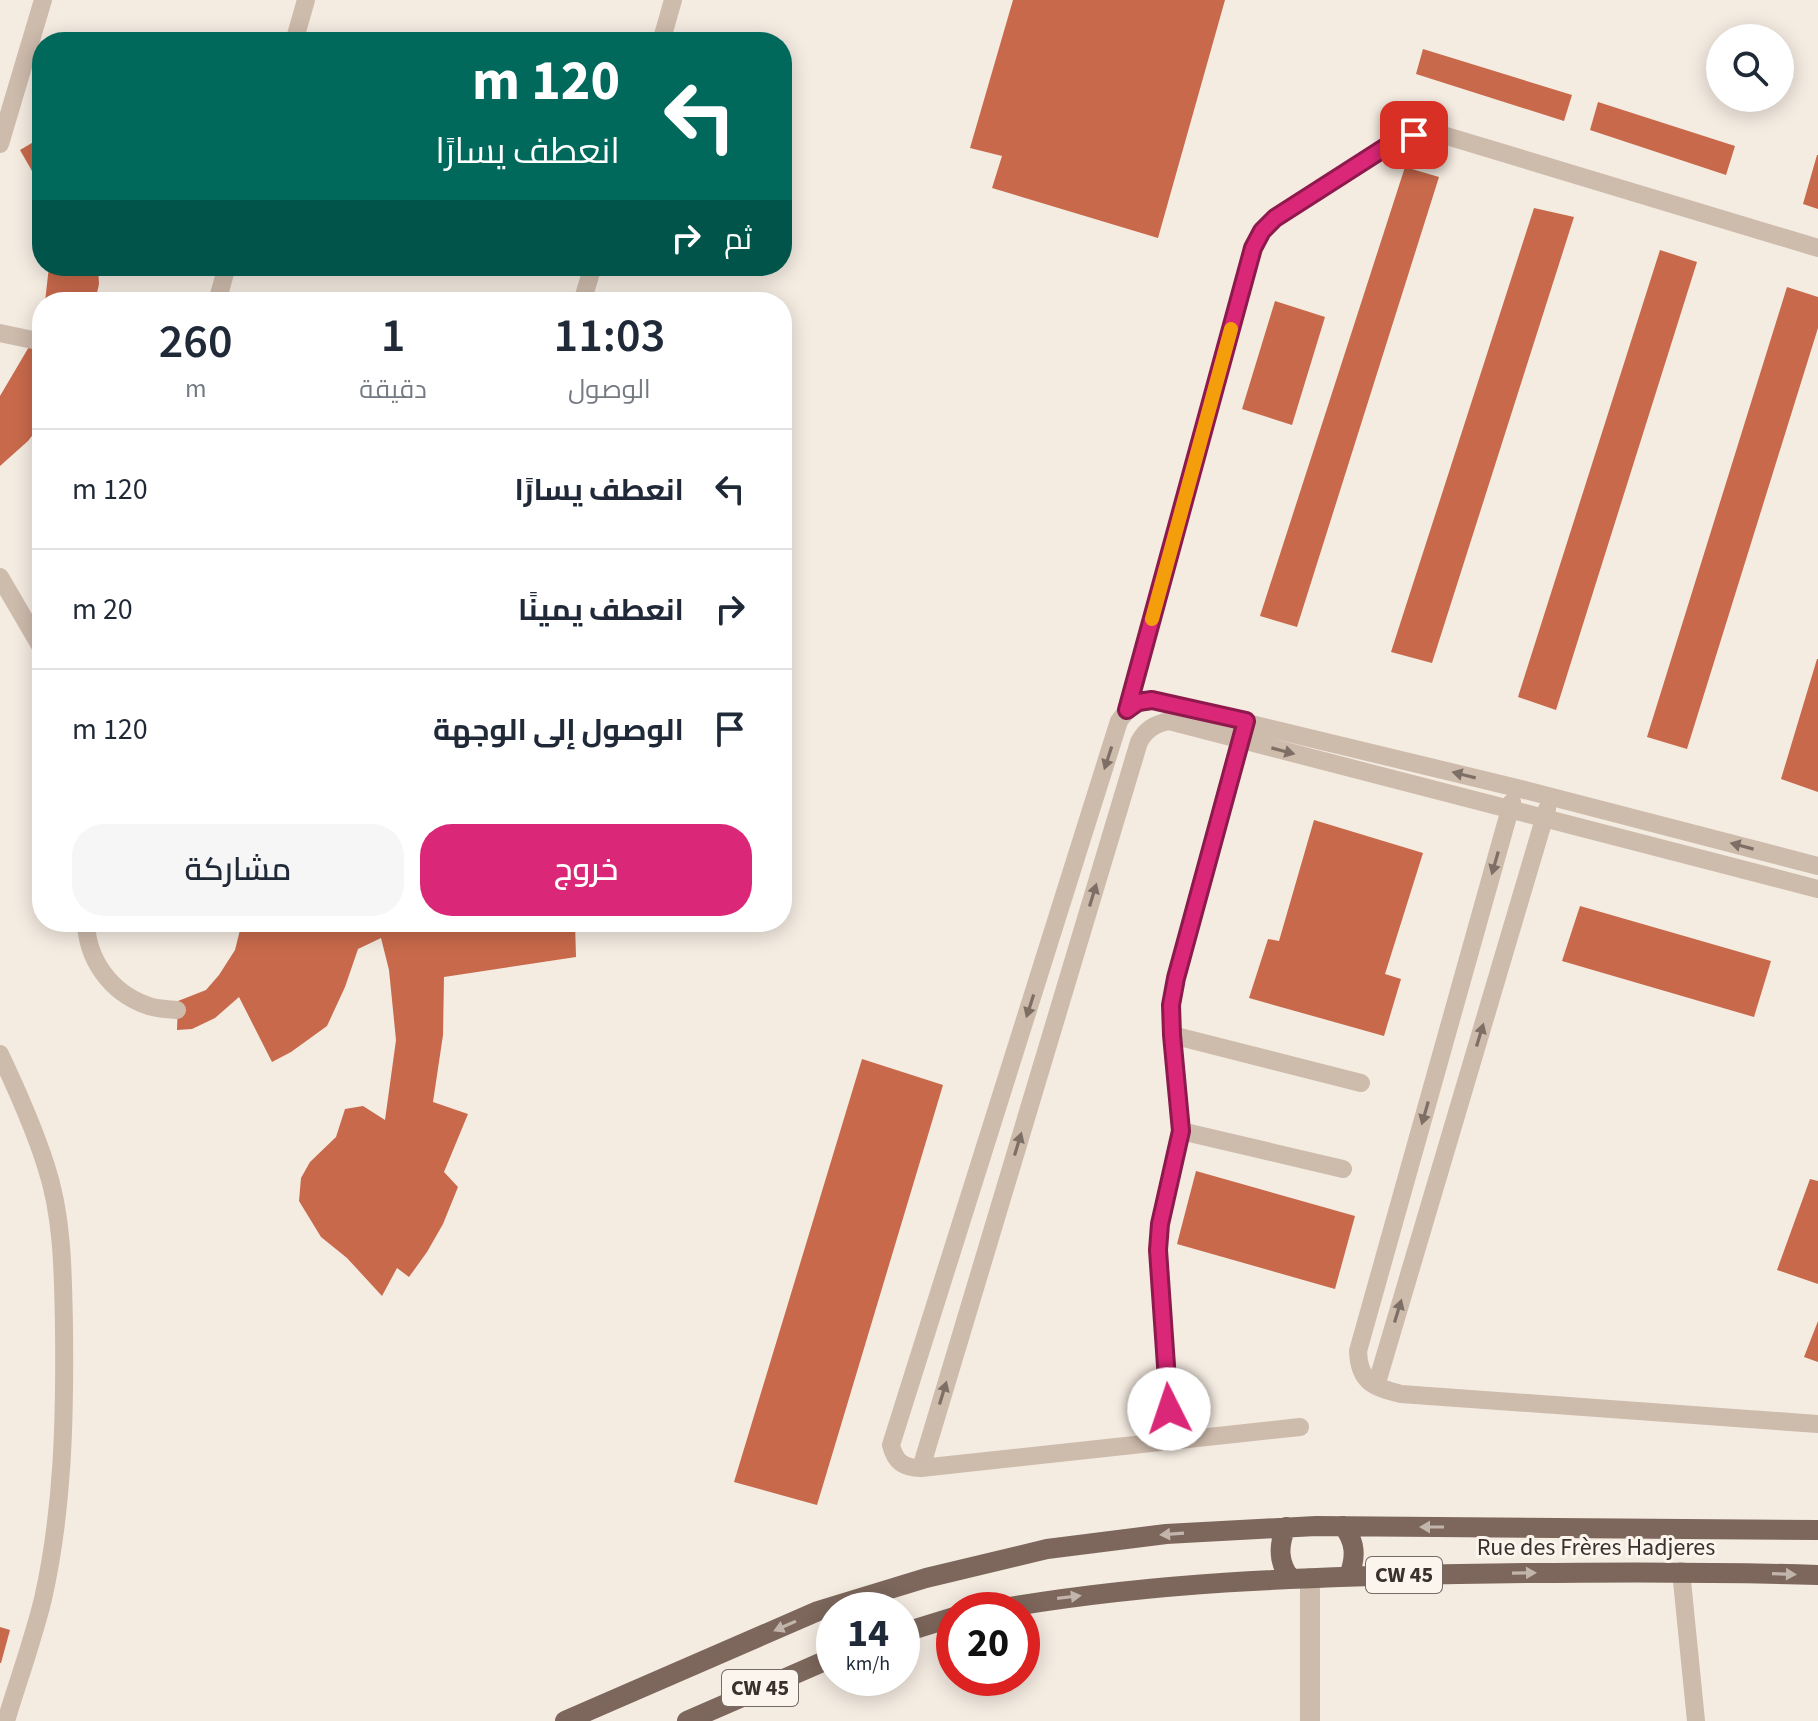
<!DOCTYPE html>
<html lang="ar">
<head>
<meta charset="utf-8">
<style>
	:root { --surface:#fff; --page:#f6f6f7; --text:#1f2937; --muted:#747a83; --line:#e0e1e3; --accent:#db2777 }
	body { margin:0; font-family:"Source Sans 3",Cairo,sans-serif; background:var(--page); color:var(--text); direction:rtl; height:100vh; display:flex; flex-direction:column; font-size:30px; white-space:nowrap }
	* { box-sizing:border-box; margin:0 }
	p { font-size:26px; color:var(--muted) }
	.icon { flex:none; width:44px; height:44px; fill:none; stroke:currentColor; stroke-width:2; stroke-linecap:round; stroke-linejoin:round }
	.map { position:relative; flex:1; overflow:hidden; direction:ltr }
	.details { position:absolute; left:32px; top:292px; width:760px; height:640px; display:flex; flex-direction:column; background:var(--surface); border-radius:32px; box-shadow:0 4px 20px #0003; direction:rtl }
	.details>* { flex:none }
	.guide { position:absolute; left:32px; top:32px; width:760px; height:244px; border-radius:32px; box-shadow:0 4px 20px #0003; direction:rtl; background:#00695c; color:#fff; overflow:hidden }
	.buttons { position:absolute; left:1706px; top:24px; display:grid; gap:16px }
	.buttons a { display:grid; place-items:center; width:88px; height:88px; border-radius:50%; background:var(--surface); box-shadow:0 4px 20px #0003; font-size:40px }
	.speed { position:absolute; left:816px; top:1592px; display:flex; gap:16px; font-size:40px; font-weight:700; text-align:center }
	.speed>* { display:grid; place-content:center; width:104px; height:104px; border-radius:50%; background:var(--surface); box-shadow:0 4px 20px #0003; line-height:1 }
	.speed small { font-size:20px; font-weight:400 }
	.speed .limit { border:12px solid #d22; background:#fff; color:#111 }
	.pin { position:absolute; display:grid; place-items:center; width:68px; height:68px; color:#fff; margin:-34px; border-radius:16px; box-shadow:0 4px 12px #0006 }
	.me { position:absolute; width:88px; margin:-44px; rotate:356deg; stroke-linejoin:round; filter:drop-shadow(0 0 6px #0008) }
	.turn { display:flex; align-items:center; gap:28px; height:168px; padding:0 40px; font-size:36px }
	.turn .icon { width:104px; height:104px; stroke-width:2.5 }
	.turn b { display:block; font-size:56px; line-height:68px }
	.then { display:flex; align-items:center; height:76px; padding:0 40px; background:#0003; gap:16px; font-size:30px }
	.eta { display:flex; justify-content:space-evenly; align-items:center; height:136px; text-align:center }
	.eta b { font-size:48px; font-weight:600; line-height:56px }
	.primary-button { display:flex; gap:16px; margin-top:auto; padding:16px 40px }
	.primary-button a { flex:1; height:92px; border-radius:32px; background:var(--accent); color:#fff; font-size:32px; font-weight:600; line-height:92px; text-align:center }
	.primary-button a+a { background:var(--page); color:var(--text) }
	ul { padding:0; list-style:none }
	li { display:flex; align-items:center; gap:24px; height:120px; padding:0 40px; border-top:2px solid var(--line) }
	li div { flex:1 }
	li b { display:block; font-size:30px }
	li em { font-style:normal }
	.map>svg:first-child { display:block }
	.building { fill:#c8694b }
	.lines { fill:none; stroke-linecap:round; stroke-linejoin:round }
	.service { stroke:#cdbbac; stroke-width:18 }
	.minor { stroke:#cdbbac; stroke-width:20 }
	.primary { stroke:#7d675c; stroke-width:20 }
	.oneway { fill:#7d6f65 }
	.oneway2 { fill:#c2b5ac }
	.route-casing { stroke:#8e194d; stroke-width:20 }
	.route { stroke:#db2777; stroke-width:14 }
	.slow { stroke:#f59e0b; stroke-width:14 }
	.labels { text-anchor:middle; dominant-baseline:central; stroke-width:6; stroke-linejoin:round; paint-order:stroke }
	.shield { fill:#fbf5ee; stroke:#756b66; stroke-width:2 }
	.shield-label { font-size:22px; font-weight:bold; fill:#3b302b }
	.street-label { font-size:24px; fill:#3b302b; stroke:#fbf5ee }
</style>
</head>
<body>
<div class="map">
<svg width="1818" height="1721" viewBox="0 0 1818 1721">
	<rect width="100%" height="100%" fill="#f4ebe1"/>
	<path class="building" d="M1013 0H1225L1158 238 992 188 1002 156 970 148Z
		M1423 49 1572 95 1564 121 1416 74Z
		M1598 102 1735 146 1726 175 1590 130Z
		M42 137V207H41L32 171 20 150Z
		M1817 155H1818V209L1803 204Z
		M1405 167 1439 177 1297 627 1260 616Z
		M1534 208 1574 217 1432 663 1391 652Z
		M1660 250 1697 262 1556 710 1518 697Z
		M49 266H98L99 284 95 302H45Z
		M1787 287 1818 297V328L1687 749 1647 737Z
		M1275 301 1325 317 1292 425 1242 409Z
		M41 314 42 423 28 441 0 466V396L33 340Z
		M1817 659H1818V792L1781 779Z
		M1314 820 1423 853 1385 974 1401 979 1384 1036 1249 998 1268 939 1279 941Z
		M1580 906 1771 961 1754 1017 1562 961Z
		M242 922H575L576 957 444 977 443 1035 433 1102 468 1114 444 1172 458 1187 443 1224 427 1252 409 1277 397 1268 382 1296 347 1258 321 1237 299 1201 301 1178 310 1162 336 1137 345 1109 363 1106 385 1120 396 1040 389 970 381 938 358 949 345 987 327 1026 291 1052 272 1062 239 997 215 1018 192 1029 177 1030 178 1001 206 990 219 975 235 950Z
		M862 1059 943 1085 817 1505 734 1482Z
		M1196 1171 1355 1216 1335 1289 1177 1244Z
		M1810 1179 1818 1181V1284L1777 1270Z
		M1818 1321V1362L1804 1357Z
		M0 1627 10 1630 1 1663H0Z"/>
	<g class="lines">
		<path class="service" d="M294 42 306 0
			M661 42 673 0
			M0 144 43 0
			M217 302 227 266
			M582 302 593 266
			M0 333 33 340
			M0 577 42 649
			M1127 710 1253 248 1262 231 1275 218 1392 143 1414 135 1440 134 1818 248
			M1512 802 1358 1351C1359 1382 1373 1387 1401 1394L1818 1424
			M86 922C87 959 110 992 146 1005 155 1009 167 1009 177 1010
			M1172 1035 1361 1083
			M0 1054C17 1090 34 1128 46 1166 63 1217 63 1275 64 1328 65 1419 63 1510 43 1599 33 1640 18 1681 6 1721
			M1181 1131 1343 1169
			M1376 1386 1547 809
			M1300 1427 921 1468C904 1468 895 1462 891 1445L1119 721C1128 708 1136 703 1152 700L1517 788 1818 866
			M1171 1441 1158 1250 1160 1224 1181 1131 1172 1035 1171 1005 1176 978 1243 729
			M921 1468 1139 742C1146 729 1155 724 1169 721L1818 889
			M1681 1571 1696 1721"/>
		<path class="minor" d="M1310 1721V1578"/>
		<path class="primary" d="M1343 1526C1356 1542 1356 1557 1349 1576
			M1286 1527C1278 1546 1278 1562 1290 1578
			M992 1610C1149 1582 1300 1577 1459 1574 1579 1572 1698 1571 1818 1575
			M902 1633 954 1617
			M565 1721 818 1611 926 1578 1047 1549 1166 1534 1316 1526 1818 1530
			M687 1721 834 1657"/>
	</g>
	<defs><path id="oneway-solid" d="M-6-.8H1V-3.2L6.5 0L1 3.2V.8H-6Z" transform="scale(2)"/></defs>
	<g class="oneway">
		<use href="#oneway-solid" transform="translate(1283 751) rotate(15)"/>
		<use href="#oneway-solid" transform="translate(1108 758) rotate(108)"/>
		<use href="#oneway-solid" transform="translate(1464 775) rotate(-166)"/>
		<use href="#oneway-solid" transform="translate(1742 846) rotate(-165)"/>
		<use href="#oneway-solid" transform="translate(1495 863) rotate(106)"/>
		<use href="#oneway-solid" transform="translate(1093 895) rotate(-73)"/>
		<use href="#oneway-solid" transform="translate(1030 1006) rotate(108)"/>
		<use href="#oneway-solid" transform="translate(1480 1035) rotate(-73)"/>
		<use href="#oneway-solid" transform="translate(1425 1113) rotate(106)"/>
		<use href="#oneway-solid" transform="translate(1018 1144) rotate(-73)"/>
		<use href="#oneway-solid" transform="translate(1398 1311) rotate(-73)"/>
		<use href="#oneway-solid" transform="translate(943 1393) rotate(-73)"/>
	</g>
	<g class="oneway2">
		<use href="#oneway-solid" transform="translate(1432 1527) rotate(-180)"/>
		<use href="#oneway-solid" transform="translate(1172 1534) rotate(176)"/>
		<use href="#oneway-solid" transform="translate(1524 1573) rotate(-1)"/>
		<use href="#oneway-solid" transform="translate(1784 1574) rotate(2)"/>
		<use href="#oneway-solid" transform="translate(1069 1597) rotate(-7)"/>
		<use href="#oneway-solid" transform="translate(785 1626) rotate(156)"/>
	</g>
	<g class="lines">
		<g class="route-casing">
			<path id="route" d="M1169 1409 1158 1250 1160 1224 1181 1131 1172 1035 1171 1005 1176 978 1246 721 1152 700 1138 702 1127 710 1253 248 1262 231 1275 218 1392 143 1414 135"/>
		</g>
		<use href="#route" class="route"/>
		<path class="slow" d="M1152 619 1231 329"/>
	</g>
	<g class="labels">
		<g class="shield">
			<rect x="1366" y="1557" width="76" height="36" rx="6"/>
			<rect x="722" y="1670" width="76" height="36" rx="6"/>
		</g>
		<g class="shield-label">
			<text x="1404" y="1575">CW 45</text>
			<text x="760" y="1688">CW 45</text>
		</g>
		<g class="street-label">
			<text x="1596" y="1547">Rue des Frères Hadjeres</text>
		</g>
	</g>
</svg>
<div class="buttons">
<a><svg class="icon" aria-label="search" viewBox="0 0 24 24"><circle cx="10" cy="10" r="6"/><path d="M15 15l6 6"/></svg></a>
</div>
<div class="speed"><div>14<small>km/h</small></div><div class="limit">20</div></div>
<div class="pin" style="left:1414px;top:135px;background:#d93025"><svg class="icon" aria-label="arrive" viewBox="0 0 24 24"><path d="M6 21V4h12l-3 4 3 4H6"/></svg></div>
<svg class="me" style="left:1169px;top:1409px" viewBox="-20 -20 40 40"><circle r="19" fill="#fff"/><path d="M0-13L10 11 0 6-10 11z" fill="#db2777"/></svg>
<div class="guide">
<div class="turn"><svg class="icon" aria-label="left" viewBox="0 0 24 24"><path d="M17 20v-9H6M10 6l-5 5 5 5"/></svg><div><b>120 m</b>انعطف يسارًا</div></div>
<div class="then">ثم<svg class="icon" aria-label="right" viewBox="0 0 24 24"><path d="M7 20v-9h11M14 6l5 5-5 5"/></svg></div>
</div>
<section class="details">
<div class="eta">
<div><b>11:03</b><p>الوصول</p></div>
<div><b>1</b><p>دقيقة</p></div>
<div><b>260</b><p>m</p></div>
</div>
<ul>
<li><svg class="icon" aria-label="left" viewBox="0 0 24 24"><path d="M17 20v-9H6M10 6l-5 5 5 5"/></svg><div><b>انعطف يسارًا</b></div><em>120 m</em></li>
<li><svg class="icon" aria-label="right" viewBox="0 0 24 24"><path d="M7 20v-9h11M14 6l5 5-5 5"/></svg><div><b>انعطف يمينًا</b></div><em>20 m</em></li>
<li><svg class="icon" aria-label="arrive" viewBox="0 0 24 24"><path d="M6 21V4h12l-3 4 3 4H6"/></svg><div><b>الوصول إلى الوجهة</b></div><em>120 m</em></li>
</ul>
<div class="primary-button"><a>خروج</a><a>مشاركة</a></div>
</section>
</div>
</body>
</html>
